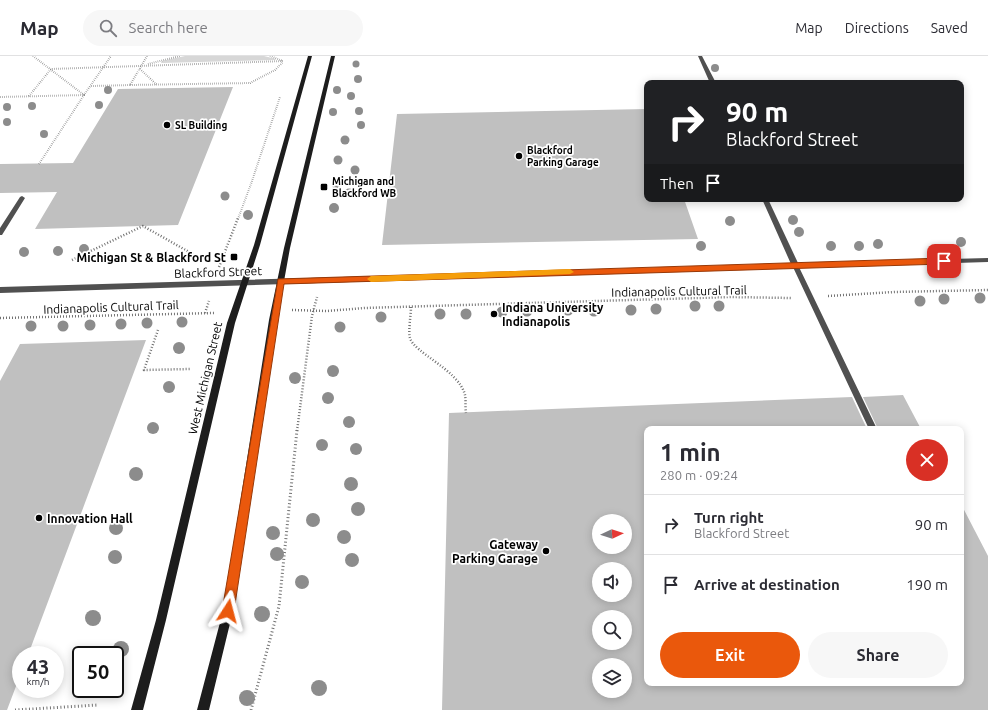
<!DOCTYPE html>
<html lang="en">
<head>
<meta charset="utf-8">
<style>
	:root { --surface:#fff; --page:#f7f7f7; --text:#2b2b33; --muted:#7c7c81; --line:#e1e1e2; --accent:#ea580c }
	body { margin:0; font-family:Ubuntu,sans-serif; background:var(--page); color:var(--text); height:100vh; display:flex; flex-direction:column; font-size:15px; white-space:nowrap }
	* { box-sizing:border-box; margin:0 }
	p { font-size:13px; color:var(--muted) }
	.icon { flex:none; width:22px; height:22px; fill:none; stroke:currentColor; stroke-width:2; stroke-linecap:round; stroke-linejoin:round }
	.map { position:relative; flex:1; overflow:hidden }
	.details { position:absolute; left:644px; top:370px; width:320px; height:260px; display:flex; flex-direction:column; background:var(--surface); border-radius:8px; box-shadow:0 2px 10px #0003 }
	.details>* { flex:none }
	.guide { position:absolute; left:644px; top:24px; width:320px; height:122px; border-radius:8px; box-shadow:0 2px 10px #0003; background:#202124; color:#fff; overflow:hidden }
	.needle { width:26px; rotate:86deg }
	.tools { position:absolute; left:592px; top:458px; display:grid; gap:8px }
	.tools a { display:grid; place-items:center; width:40px; height:40px; border-radius:50%; background:var(--surface); box-shadow:0 2px 10px #0003; font-size:20px }
	.speed { position:absolute; left:12px; top:590px; display:flex; gap:8px; font-size:20px; font-weight:700; text-align:center }
	.speed>* { display:grid; place-content:center; width:52px; height:52px; border-radius:50%; background:var(--surface); box-shadow:0 2px 10px #0003; line-height:1 }
	.speed small { font-size:10px; font-weight:400 }
	.speed .limit { border:2px solid #111; border-radius:6px; background:#fff; color:#111 }
	.pin { position:absolute; display:grid; place-items:center; width:34px; height:34px; color:#fff; margin:-17px; border-radius:8px; box-shadow:0 2px 6px #0006 }
	.me { position:absolute; width:44px; margin:-22px; rotate:9deg; stroke-linejoin:round; filter:drop-shadow(0 0 3px #0008) }
	.turn { display:flex; align-items:center; gap:14px; height:84px; padding:0 16px; font-size:18px }
	.turn .icon { width:52px; height:52px; stroke-width:2.5 }
	.turn b { display:block; font-size:28px; line-height:34px }
	.then { display:flex; align-items:center; height:38px; padding:0 16px; background:#0003; gap:8px; font-size:15px }
	.round { display:grid; place-items:center; flex:none; width:42px; height:42px; border-radius:21px; background:var(--page) }
	.headline { display:flex; align-items:center; justify-content:space-between; height:68px; padding:0 16px }
	h1 { font-size:24px; font-weight:700; line-height:30px }
	.action { display:flex; gap:8px; margin-top:auto; padding:8px 16px }
	.action a { flex:1; height:46px; border-radius:24px; background:var(--accent); color:#fff; font-size:16px; font-weight:700; line-height:46px; text-align:center }
	.action a+a { background:var(--page); color:var(--text) }
	ul { padding:0; list-style:none }
	li { display:flex; align-items:center; gap:12px; height:60px; padding:0 16px; border-top:1px solid var(--line) }
	li div { flex:1 }
	li b { display:block; font-size:15px }
	li em { font-style:normal }
	header { display:flex; align-items:center; gap:24px; box-sizing:border-box; height:56px; padding:0 20px; background:var(--surface); border-bottom:1px solid var(--line) }
	header strong { font-size:19px }
	nav { display:flex; gap:22px; margin-inline-start:auto; font-size:14px }
	.search { width:280px; height:36px; background:var(--page); display:flex; align-items:center; gap:10px; box-sizing:border-box; padding:0 14px; border-radius:22px; color:var(--muted); font-size:15px }
	.map>svg:first-child { display:block }
	.green { fill:#d7d7d7 }
	.building { fill:#c0c0c0; fill-rule:evenodd }
	.lines { fill:none; stroke-linecap:round; stroke-linejoin:round }
	.path-far2 { stroke:#727272; stroke-width:2; stroke-dasharray:0.5 1.5; stroke-linecap:butt }
	.path-far1 { stroke:#727272; stroke-width:2.5; stroke-dasharray:1 2; stroke-linecap:butt }
	.path { stroke:#727272; stroke-width:3; stroke-dasharray:1 2.5; stroke-linecap:butt }
	.service { fill:#505050; fill-rule:evenodd }
	.minor { fill:#505050; fill-rule:evenodd }
	.secondary { fill:#1d1d1d; fill-rule:evenodd }
	.tree { fill:#8c8c8c }
	.route { fill:#ea580c; stroke:#983908 }
	.slow { fill:#f59e0b }
	.poi-dot { fill:#000; stroke:#fff; stroke-width:1.5 }
	.labels { text-anchor:middle; dominant-baseline:central; stroke-width:3.5; stroke-linejoin:round; paint-order:stroke }
	.far-poi-label { font-size:10px; font-weight:bold; fill:#000; stroke:#fff; text-anchor:start }
	.poi-label { font-size:12px; font-weight:bold; fill:#000; stroke:#fff; text-anchor:end }
	.street-label { font-size:12px; fill:#000; stroke:#fff }
</style>
</head>
<body>
<header>
<strong>Map</strong>
<div class="search"><svg class="icon" aria-label="search" viewBox="0 0 24 24"><circle cx="10" cy="10" r="6"/><path d="M15 15l6 6"/></svg>Search here</div>
<nav><a>Map</a><a>Directions</a><a>Saved</a></nav>
</header>
<div class="map">
<svg width="988" height="654" viewBox="0 0 988 654">
	<rect width="100%" height="100%" fill="#fff"/>
	<path class="green" d="M185 0H264L276 3 275 4 161 7 162 5Z"/>
	<path class="building" d="M233 31 178 169 35 173 57 136 0 137V108L73 107 118 33Z
		M647 53V143H684L698 183 382 189 397 58Z
		M146 284 28 599H21V617L7 654H0V325L20 288Z
		M903 339 921 373H878L863 341Z
		M852 341 867 373H647V627H961V448L988 500V654H442L449 357ZM599 465H625V491H599ZM599 513H625V539H599ZM599 561H625V587H599ZM599 609H625V635H599Z"/>
	<g class="lines">
		<path class="path-far2" d="M33 0 84 39 111 0
			M270 0 283 5
			M148 8 180 0
			M140 13 157 29
			M130 29 250 27 275 14 283 6
			M91 30 130 29 147 0
			M29 40 51 13 284 5
			M0 41 84 39 39 108
			M238 163 251 128 280 41"/>
		<path class="path-far1" d="M72 204 143 170 198 201
			M219 211 238 162
			M828 240 894 236 988 234
			M411 251C411 259 408 275 410 282 414 297 459 314 465 339 466 344 465 351 466 357
			M292 254 327 255 364 252 730 241 791 242
			M205 257 209 245
			M0 262 215 257
			M158 274 144 314 190 313
			M297 375 312 260 317 241"/>
		<path class="path" d="M15 654 98 649
			M251 654 279 550 297 374"/>
		<path class="service" d="M22 140 25 142 2 179H0V172L20 141Z
			M793 207H797L798 209 877 373H869L792 209Z"/>
		<path class="minor" d="M698 0H702L716 27H710Z
			M762 143H768L798 207 988 202V206L0 237V231L791 208Z"/>
		<path class="secondary" d="M308 0H312L260 189 235 267 166 564 143 654H131L156 564 227 267 254 189Z
			M331 0H335L290 192 277 264 233 555 209 654H197L223 555 269 264 284 192Z"/>
	</g>
	<g class="tree">
		<circle cx="356" cy="8" r="3.5"/>
		<circle cx="715" cy="12" r="4"/>
		<circle cx="358" cy="23" r="4"/>
		<circle cx="108" cy="34" r="4"/>
		<circle cx="337" cy="34" r="4"/>
		<circle cx="351" cy="40" r="4"/>
		<circle cx="99" cy="49" r="4"/>
		<circle cx="32" cy="50" r="4"/>
		<circle cx="7" cy="51" r="4"/>
		<circle cx="359" cy="55" r="4"/>
		<circle cx="333" cy="56" r="4"/>
		<circle cx="7" cy="66" r="4"/>
		<circle cx="361" cy="69" r="4"/>
		<circle cx="44" cy="78" r="4"/>
		<circle cx="345" cy="84" r="4.5"/>
		<circle cx="338" cy="104" r="4.5"/>
		<circle cx="355" cy="114" r="4.5"/>
		<circle cx="336" cy="128" r="4.5"/>
		<circle cx="349" cy="137" r="4.5"/>
		<circle cx="225" cy="140" r="4.5"/>
		<circle cx="334" cy="152" r="5"/>
		<circle cx="248" cy="159" r="5"/>
		<circle cx="793" cy="164" r="5"/>
		<circle cx="730" cy="165" r="5"/>
		<circle cx="799" cy="176" r="5"/>
		<circle cx="961" cy="186" r="5"/>
		<circle cx="878" cy="188" r="5"/>
		<circle cx="701" cy="190" r="5"/>
		<circle cx="831" cy="190" r="5"/>
		<circle cx="859" cy="190" r="5"/>
		<circle cx="84" cy="193" r="5"/>
		<circle cx="58" cy="195" r="5"/>
		<circle cx="24" cy="196" r="5"/>
		<circle cx="980" cy="242" r="5.5"/>
		<circle cx="944" cy="243" r="5.5"/>
		<circle cx="920" cy="245" r="5.5"/>
		<circle cx="695" cy="250" r="5.5"/>
		<circle cx="719" cy="250" r="5.5"/>
		<circle cx="656" cy="253" r="5.5"/>
		<circle cx="568" cy="254" r="5.5"/>
		<circle cx="631" cy="254" r="5.5"/>
		<circle cx="527" cy="255" r="5.5"/>
		<circle cx="594" cy="255" r="5.5"/>
		<circle cx="502" cy="256" r="5.5"/>
		<circle cx="440" cy="258" r="5.5"/>
		<circle cx="466" cy="258" r="5.5"/>
		<circle cx="381" cy="261" r="5.5"/>
		<circle cx="182" cy="266" r="5.5"/>
		<circle cx="147" cy="267" r="5.5"/>
		<circle cx="121" cy="268" r="5.5"/>
		<circle cx="90" cy="269" r="5.5"/>
		<circle cx="31" cy="270" r="5.5"/>
		<circle cx="63" cy="270" r="5.5"/>
		<circle cx="340" cy="271" r="5.5"/>
		<circle cx="179" cy="292" r="6"/>
		<circle cx="333" cy="315" r="6"/>
		<circle cx="295" cy="322" r="6"/>
		<circle cx="169" cy="331" r="6"/>
		<circle cx="328" cy="342" r="6"/>
		<circle cx="349" cy="366" r="6"/>
		<circle cx="153" cy="372" r="6"/>
		<circle cx="322" cy="389" r="6"/>
		<circle cx="356" cy="393" r="6"/>
		<circle cx="136" cy="418" r="7"/>
		<circle cx="351" cy="428" r="7"/>
		<circle cx="358" cy="453" r="7"/>
		<circle cx="313" cy="464" r="7"/>
		<circle cx="116" cy="472" r="7"/>
		<circle cx="273" cy="477" r="7"/>
		<circle cx="344" cy="481" r="7"/>
		<circle cx="277" cy="498" r="7"/>
		<circle cx="115" cy="501" r="7"/>
		<circle cx="352" cy="504" r="7"/>
		<circle cx="302" cy="526" r="7"/>
		<circle cx="262" cy="558" r="8"/>
		<circle cx="93" cy="562" r="8"/>
		<circle cx="121" cy="593" r="8"/>
		<circle cx="319" cy="632" r="8"/>
		<circle cx="247" cy="642" r="8"/>
	</g>
	<path class="route" d="M944 202 948 205 944 208 284 228 234 555 232 559 228 560 224 559 222 555 278 223Z"/>
	<path class="slow" d="M570 213 574 216 570 218 371 226 367 223 371 220Z"/>
	<g class="poi-dot">
		<circle cx="167" cy="69" r="4"/>
		<circle cx="519" cy="100" r="4"/>
		<rect x="320" y="127" width="8" height="8" rx="2"/>
		<rect x="230" y="197" width="8" height="8" rx="2"/>
		<circle cx="494" cy="258" r="4"/>
		<circle cx="39" cy="462" r="4"/>
		<circle cx="546" cy="495" r="4"/>
	</g>
	<g class="labels">
		<g class="far-poi-label">
			<text x="175" y="69">SL Building</text>
			<text x="527" y="94">Blackford<tspan x="527" dy="12">Parking Garage</tspan></text>
			<text x="332" y="125">Michigan and<tspan x="332" dy="12">Blackford WB</tspan></text>
		</g>
		<g class="poi-label">
			<text x="226" y="201">Michigan St &amp; Blackford St</text>
			<text x="502" y="251" text-anchor="start">Indiana University<tspan x="502" dy="14">Indianapolis</tspan></text>
			<text x="47" y="462" text-anchor="start">Innovation Hall</text>
			<text x="538" y="488">Gateway<tspan x="538" dy="14">Parking Garage</tspan></text>
		</g>
		<g class="street-label">
			<text transform="translate(218 216) rotate(-2)">Blackford Street</text>
			<text transform="translate(679 235) rotate(-1)">Indianapolis Cultural Trail</text>
			<text transform="translate(111 251) rotate(-2)">Indianapolis Cultural Trail</text>
			<text transform="translate(205 322) rotate(-77)">West Michigan Street</text>
		</g>
	</g>
</svg>
<div class="tools">
<a><svg class="needle" viewBox="-14 -14 28 28"><path d="M0-13l5 13h-10z" fill="#e53935"/><path d="M0 13l5-13h-10z" fill="#7c7c81"/></svg></a>
<a><svg class="icon" aria-label="sound" viewBox="0 0 24 24"><path d="M4 9h4l5-4v14l-5-4H4zM17 9q2 3 0 6"/></svg></a>
<a><svg class="icon" aria-label="search" viewBox="0 0 24 24"><circle cx="10" cy="10" r="6"/><path d="M15 15l6 6"/></svg></a>
<a><svg class="icon" aria-label="layers" viewBox="0 0 24 24"><path d="M12 4l9 5-9 5-9-5zM3 14l9 5 9-5"/></svg></a>
</div>
<div class="speed"><div>43<small>km/h</small></div><div class="limit">50</div></div>
<div class="pin" style="left:944px;top:205px;background:#d93025"><svg class="icon" aria-label="arrive" viewBox="0 0 24 24"><path d="M6 21V4h12l-3 4 3 4H6"/></svg></div>
<svg class="me" style="left:228px;top:555px" viewBox="-20 -20 40 40"><path d="M0-17L14 15 0 8-14 15z" fill="#ea580c" stroke="#fff" stroke-width="4"/></svg>
<div class="guide">
<div class="turn"><svg class="icon" aria-label="right" viewBox="0 0 24 24"><path d="M7 20v-9h11M14 6l5 5-5 5"/></svg><div><b>90 m</b>Blackford Street</div></div>
<div class="then">Then<svg class="icon" aria-label="arrive" viewBox="0 0 24 24"><path d="M6 21V4h12l-3 4 3 4H6"/></svg></div>
</div>
<section class="details">
<div class="headline"><div><h1>1 min</h1><p>280 m · 09:24</p></div><a class="round" style="background:#d93025;color:#fff"><svg class="icon" aria-label="close" viewBox="0 0 24 24"><path d="M6 6l12 12M18 6L6 18"/></svg></a></div>
<ul>
<li><svg class="icon" aria-label="right" viewBox="0 0 24 24"><path d="M7 20v-9h11M14 6l5 5-5 5"/></svg><div><b>Turn right</b><p>Blackford Street</p></div><em>90 m</em></li>
<li><svg class="icon" aria-label="arrive" viewBox="0 0 24 24"><path d="M6 21V4h12l-3 4 3 4H6"/></svg><div><b>Arrive at destination</b></div><em>190 m</em></li>
</ul>
<div class="action"><a>Exit</a><a>Share</a></div>
</section>
</div>
</body>
</html>
